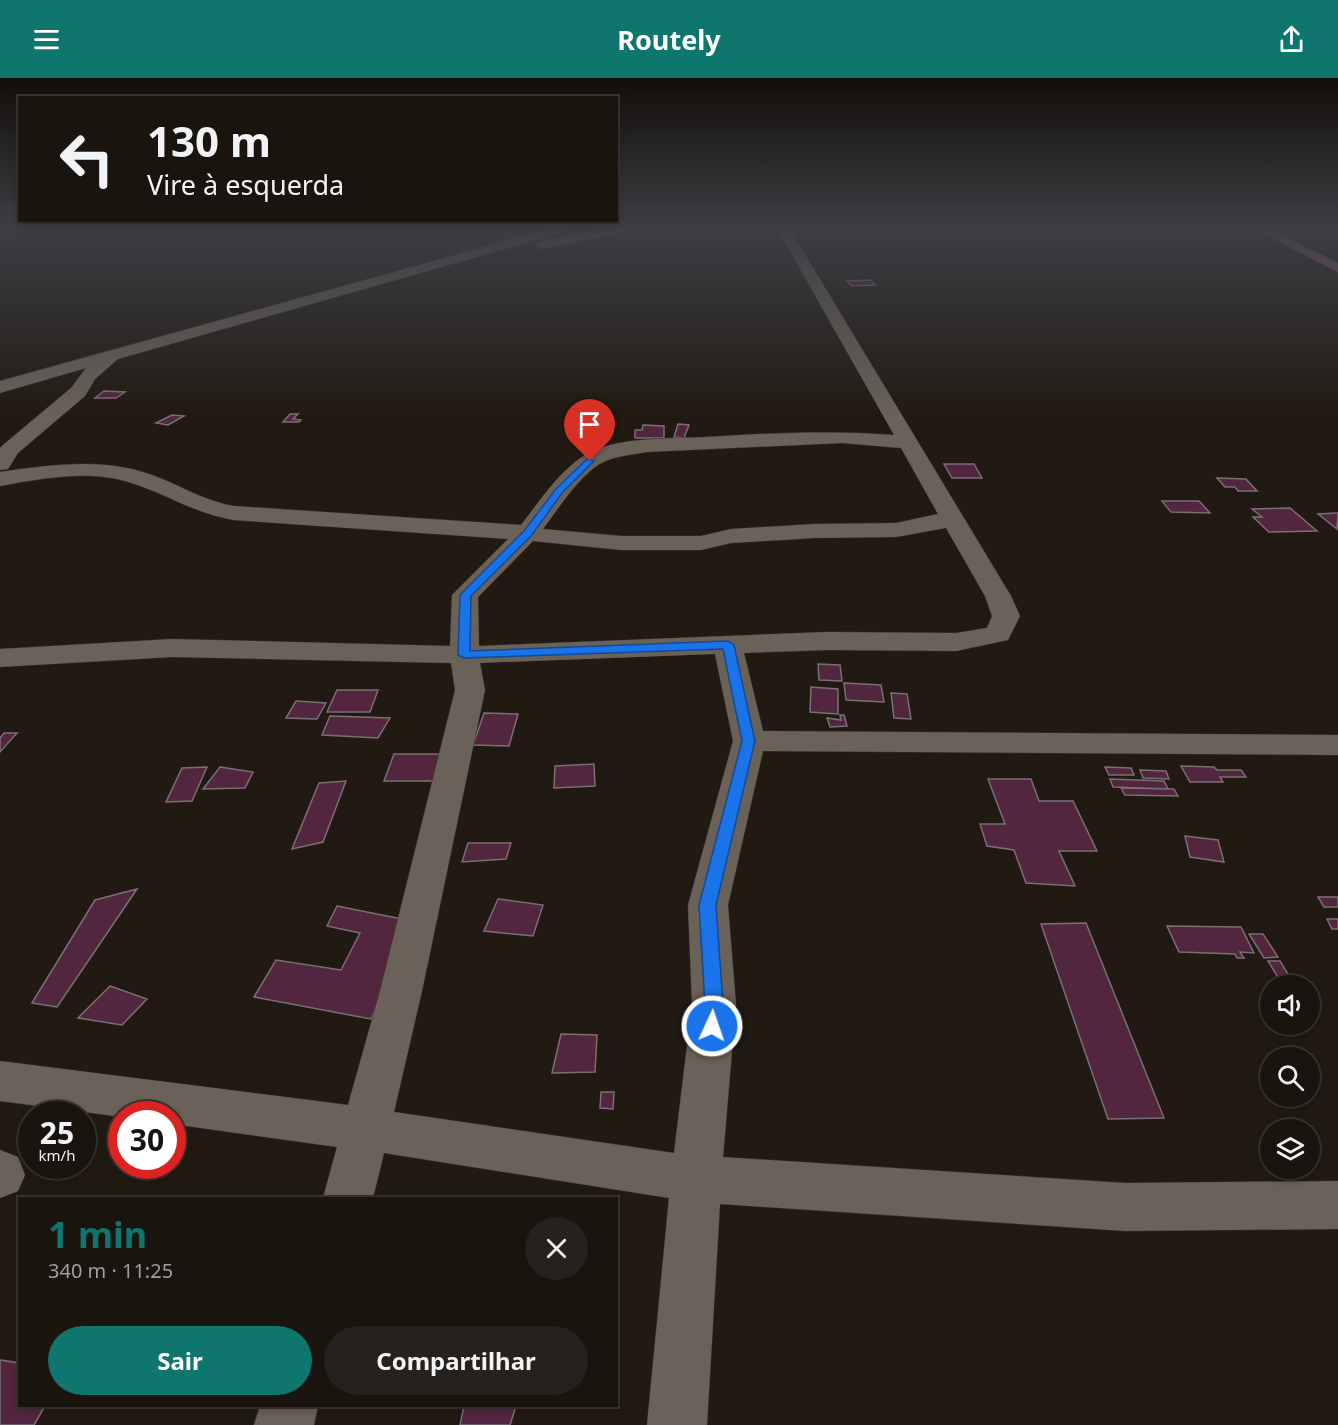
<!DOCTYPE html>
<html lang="pt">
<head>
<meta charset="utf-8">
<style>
	:root { --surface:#19140e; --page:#26211c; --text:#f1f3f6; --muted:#9f9e9e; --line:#37332e; --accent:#0f766e }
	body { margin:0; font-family:"Noto Sans",sans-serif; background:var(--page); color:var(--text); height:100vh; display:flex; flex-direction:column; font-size:22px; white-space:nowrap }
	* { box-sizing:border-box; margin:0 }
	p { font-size:20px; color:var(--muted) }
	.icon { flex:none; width:33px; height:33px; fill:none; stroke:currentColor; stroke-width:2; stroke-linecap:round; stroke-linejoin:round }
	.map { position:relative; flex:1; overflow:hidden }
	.side { position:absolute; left:18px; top:1119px; width:600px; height:210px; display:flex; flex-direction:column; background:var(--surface); border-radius:0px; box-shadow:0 3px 9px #0003,0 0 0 2px var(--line) }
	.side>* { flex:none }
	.guide { position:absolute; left:18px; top:18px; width:600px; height:126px; border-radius:0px; box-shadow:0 3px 9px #0003,0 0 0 2px var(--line); background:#19140e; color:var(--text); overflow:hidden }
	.buttons { position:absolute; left:1260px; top:897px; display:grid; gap:12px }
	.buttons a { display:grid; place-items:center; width:60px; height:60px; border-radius:50%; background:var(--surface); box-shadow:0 3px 9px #0003,0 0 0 2px var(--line); font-size:30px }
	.speed { position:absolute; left:18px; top:1023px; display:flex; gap:12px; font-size:30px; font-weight:700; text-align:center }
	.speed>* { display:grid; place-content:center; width:78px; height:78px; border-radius:50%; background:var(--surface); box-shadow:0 3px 9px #0003,0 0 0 2px var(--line); line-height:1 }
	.speed small { font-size:15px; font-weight:400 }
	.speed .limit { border:9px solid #d22; background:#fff; color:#111 }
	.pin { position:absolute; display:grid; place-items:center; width:51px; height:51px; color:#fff; margin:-62px -26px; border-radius:50% 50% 50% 0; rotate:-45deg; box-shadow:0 0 6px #0007 }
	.pin .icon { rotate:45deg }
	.me { position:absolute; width:66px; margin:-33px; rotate:3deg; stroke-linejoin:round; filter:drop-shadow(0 0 4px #0008) }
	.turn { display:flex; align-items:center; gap:21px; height:126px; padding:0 30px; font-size:27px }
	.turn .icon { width:78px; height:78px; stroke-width:2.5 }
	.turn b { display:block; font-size:42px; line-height:51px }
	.round { display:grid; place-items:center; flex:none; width:63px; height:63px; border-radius:32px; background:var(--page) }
	.overview { display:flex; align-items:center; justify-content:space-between; height:102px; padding:0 30px }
	h1 { font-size:36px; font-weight:700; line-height:45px; color:var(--accent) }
	.cta { display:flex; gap:12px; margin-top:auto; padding:12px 30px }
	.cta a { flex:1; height:69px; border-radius:36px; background:var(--accent); color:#fff; font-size:24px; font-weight:700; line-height:69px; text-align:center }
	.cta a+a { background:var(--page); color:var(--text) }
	header { display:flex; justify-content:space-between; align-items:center; height:78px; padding:0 30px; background:var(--accent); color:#fff; font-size:27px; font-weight:700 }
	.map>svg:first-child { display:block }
	.building { fill:#52263f; stroke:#7a6f74; stroke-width:1.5 }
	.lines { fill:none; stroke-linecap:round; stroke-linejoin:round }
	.minor-casing { stroke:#393431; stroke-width:1 }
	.major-casing { stroke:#393431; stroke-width:1 }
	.minor { fill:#6a6159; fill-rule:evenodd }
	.major { fill:#9e656d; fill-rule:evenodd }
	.route { fill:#1a73e8; stroke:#114b97; stroke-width:1.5 }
</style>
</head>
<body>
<header><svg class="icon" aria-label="menu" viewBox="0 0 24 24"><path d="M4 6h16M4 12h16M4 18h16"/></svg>Routely<svg class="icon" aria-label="share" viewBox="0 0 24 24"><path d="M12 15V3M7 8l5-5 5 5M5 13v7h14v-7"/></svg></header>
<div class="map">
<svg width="1338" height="1347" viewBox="0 0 1338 1347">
	<rect width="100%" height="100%" fill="#211a13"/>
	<path class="building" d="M871 202 875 207 852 208 847 203Z
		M104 313 125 314 116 320H95Z
		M290 336H298L293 341 301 342 299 344H283Z
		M172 337 184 338 168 347 156 345Z
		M678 346 689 347 684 360 674 359Z
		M643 347 664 348V360H635V352H642Z
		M944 386H974L982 400H952Z
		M1217 400 1246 401 1257 413H1238L1235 409H1225Z
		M1162 423H1199L1210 435 1171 434Z
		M1290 430 1317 453 1269 454 1253 439H1262L1252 431Z
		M1338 435 1337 451 1318 436Z
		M818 586 840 587 842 603 819 602Z
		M844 605 881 607 884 624 846 622Z
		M811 609 838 611V636L810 634Z
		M337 612H378L370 634H327Z
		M891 615 907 616 911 641 894 640Z
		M296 623 326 625 317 641 286 640Z
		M484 635 518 636 509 668 473 667Z
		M840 637H844L847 648 830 649 827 640 841 642Z
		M330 638 390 640 378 660 322 657Z
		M4 655H17L0 674V660Z
		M394 676H446L439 703H384Z
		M594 686 595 708 554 710 555 688Z
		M1181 688 1214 689 1217 692H1241L1246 699H1220L1223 704H1190Z
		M207 689 192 723 166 724 182 690Z
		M220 689 253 694 245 710 203 711Z
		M1105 689 1131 690 1134 697H1109Z
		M1140 692 1166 693 1169 701 1143 700Z
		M988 701H1031L1039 723H1073L1097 773H1059L1075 808 1026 805 1014 772 987 768 980 746H1005Z
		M1110 701 1164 703 1168 711 1113 709Z
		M346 703 323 764 292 771 319 705Z
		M1121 710 1174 711 1178 718 1125 717Z
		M1185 758 1218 762 1224 784 1190 779Z
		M468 765H511L506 781 462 784Z
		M137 811 57 929 32 925 95 822Z
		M1318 819H1338V829H1324Z
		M498 821 543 827 533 858 484 853Z
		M337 828 417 844 371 941 254 919 276 882 341 892 360 855 327 848Z
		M1327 841H1338V851H1332Z
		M1086 845 1164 1040 1108 1041 1041 846Z
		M1167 848 1241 849 1254 875 1240 874 1244 880H1237L1235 876 1179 874Z
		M1249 856H1263L1278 879 1264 880Z
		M1268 883H1280L1294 906H1282Z
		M110 908 147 921 122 947 78 940Z
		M561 956 597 957 595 994 552 995Z
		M601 1014H614L613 1031 600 1030Z
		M0 1282 20 1285V1328H45L34 1347H0Z
		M464 1328H516L510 1347H460Z"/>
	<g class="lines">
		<g class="minor-casing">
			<path id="minor" d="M553 150H570L568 153 118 281 95 301 85 318 18 375 8 391 0 392V370L3 367 71 310 86 290 0 315V303Z
				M610 150H632L626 154 542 171 536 167 542 163Z
				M777 150H789L1011 518 1020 538 1008 562 956 573 827 572 744 575 763 653 1338 657V677L763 673 728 827 736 927 723 1079 1125 1105 1338 1103V1151L1125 1153 720 1126 707 1347H647L669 1120 384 1075 373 1120H323L337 1069 172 1046V1036H122V1039L0 1023V983L348 1027 380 913 455 612 451 585 172 579 0 589V571L172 561 450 568 452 517 508 461 234 442C192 435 164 414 125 403 85 392 40 401 0 408V394C51 387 102 379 152 397 180 407 204 423 234 428L521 447C539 424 557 396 582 379 612 358 670 361 707 359 769 355 831 352 894 357ZM842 365 901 370 938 436 896 445 814 446 731 451 701 458H621L543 451C558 431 577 401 598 387 612 378 631 377 647 374ZM946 450 985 518 992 538 987 550 956 555 827 554 479 568 478 519 533 463 621 472H701L731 465 814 460 896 459ZM715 576 733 663 688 827 692 927 674 1075 394 1034 422 913 485 612 480 585Z
				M0 1072 18 1079 25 1097 18 1113 0 1120Z
				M260 1328H318L314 1347H254Z"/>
		</g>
		<g class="major-casing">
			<path id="major" d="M1252 150H1267L1338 185V194Z"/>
		</g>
		<use href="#minor" class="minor"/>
		<use href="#major" class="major"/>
	</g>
	<linearGradient id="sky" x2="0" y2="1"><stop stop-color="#120e0a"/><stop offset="0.44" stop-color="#3d3e44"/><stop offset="1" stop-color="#3d3e44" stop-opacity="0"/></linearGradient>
	<rect width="1338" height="338" fill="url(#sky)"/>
	<path class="route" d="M587 381 594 383 562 415 531 458 471 518 470 573 728 563 734 567 755 663 716 827 723 927 718 954 712 956 705 954 703 948 705 927 699 827 742 663 723 571 464 580 458 577 460 517 524 453 556 411Z"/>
</svg>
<div class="buttons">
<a><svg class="icon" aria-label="sound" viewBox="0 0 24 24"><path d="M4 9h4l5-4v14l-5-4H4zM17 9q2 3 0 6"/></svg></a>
<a><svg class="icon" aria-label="search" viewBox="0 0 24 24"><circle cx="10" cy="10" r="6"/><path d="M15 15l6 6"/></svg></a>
<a><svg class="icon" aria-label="layers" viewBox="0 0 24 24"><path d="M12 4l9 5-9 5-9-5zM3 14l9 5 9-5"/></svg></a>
</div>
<div class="speed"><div>25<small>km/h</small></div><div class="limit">30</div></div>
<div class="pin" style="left:590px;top:383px;background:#d93025"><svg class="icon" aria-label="arrive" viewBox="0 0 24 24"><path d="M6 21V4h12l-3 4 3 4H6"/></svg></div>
<svg class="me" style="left:712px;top:948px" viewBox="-20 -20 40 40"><circle r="17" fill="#1a73e8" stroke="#fff" stroke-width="3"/><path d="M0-11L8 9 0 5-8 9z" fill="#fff"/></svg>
<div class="guide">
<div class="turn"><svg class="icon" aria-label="left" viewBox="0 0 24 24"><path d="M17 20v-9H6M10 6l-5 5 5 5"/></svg><div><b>130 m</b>Vire à esquerda</div></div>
</div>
<section class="side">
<div class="overview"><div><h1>1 min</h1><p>340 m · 11:25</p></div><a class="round"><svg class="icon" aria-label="close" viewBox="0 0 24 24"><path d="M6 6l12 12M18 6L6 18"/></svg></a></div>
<div class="cta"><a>Sair</a><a>Compartilhar</a></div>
</section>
</div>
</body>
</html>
